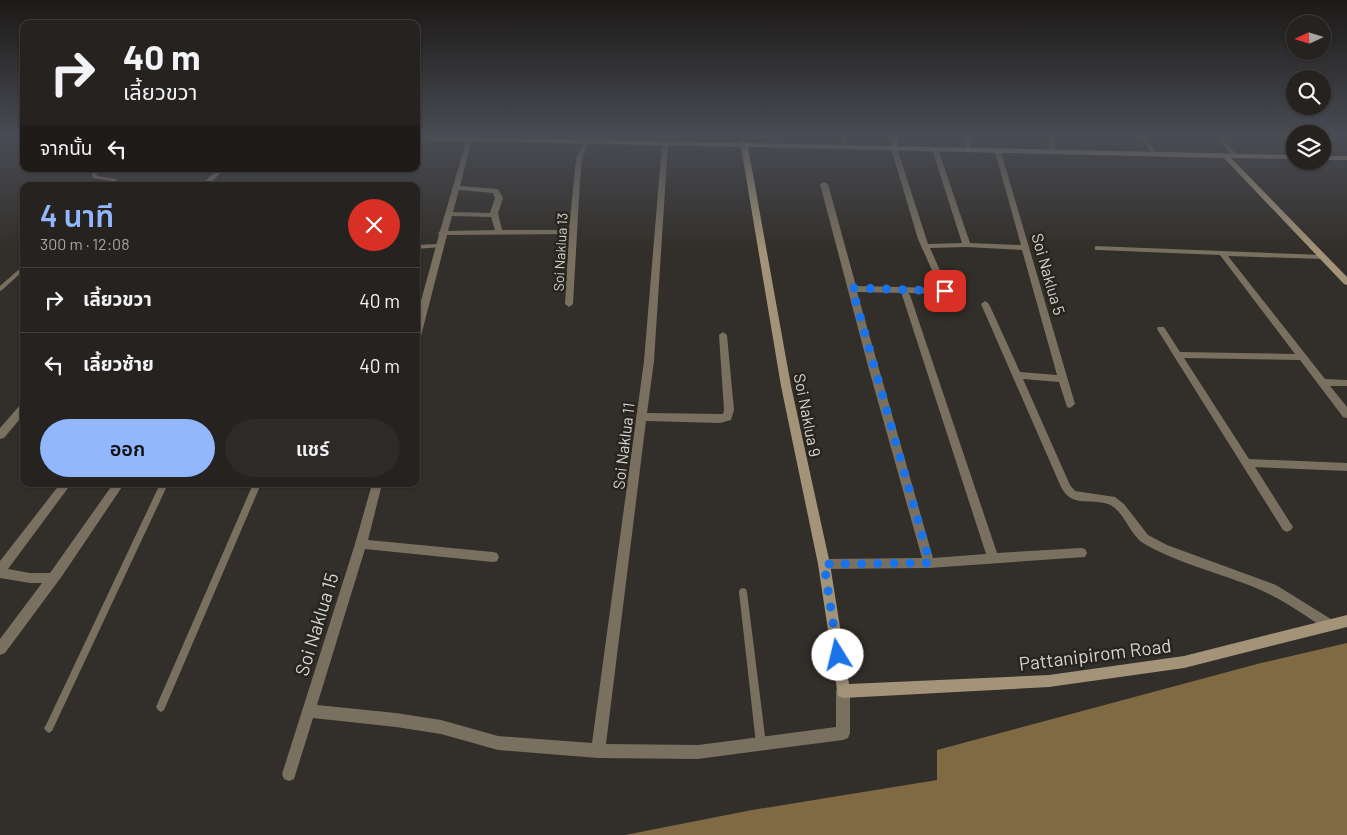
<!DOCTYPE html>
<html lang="th">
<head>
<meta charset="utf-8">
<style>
	:root { --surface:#26221f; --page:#2e2a28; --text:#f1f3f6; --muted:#a4a4a4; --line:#423f3d; --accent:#92b7fd }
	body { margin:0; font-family:Barlow,"Noto Sans Thai",sans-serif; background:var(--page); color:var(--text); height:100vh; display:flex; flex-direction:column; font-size:19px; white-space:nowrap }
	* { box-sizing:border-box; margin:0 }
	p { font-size:16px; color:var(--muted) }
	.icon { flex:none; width:28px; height:28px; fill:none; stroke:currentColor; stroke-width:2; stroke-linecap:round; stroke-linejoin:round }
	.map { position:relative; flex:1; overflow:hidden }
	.details { position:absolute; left:20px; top:182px; width:400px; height:305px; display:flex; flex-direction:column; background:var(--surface); border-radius:10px; box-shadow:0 1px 4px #0004,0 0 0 1px var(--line) }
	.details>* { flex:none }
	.top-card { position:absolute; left:20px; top:20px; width:400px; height:152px; border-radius:10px; box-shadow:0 1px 4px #0004,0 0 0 1px var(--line); background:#26221f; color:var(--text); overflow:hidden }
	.needle { width:32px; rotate:266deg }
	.fabs { position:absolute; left:1286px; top:15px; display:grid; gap:10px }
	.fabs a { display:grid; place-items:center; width:45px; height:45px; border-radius:50%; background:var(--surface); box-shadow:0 1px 4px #0004,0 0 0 1px var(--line); font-size:25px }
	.pin { position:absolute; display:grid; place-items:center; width:42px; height:42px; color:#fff; margin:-21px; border-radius:10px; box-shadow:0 2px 8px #0006 }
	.me { position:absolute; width:55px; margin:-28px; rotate:351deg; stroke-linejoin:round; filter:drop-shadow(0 0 4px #0008) }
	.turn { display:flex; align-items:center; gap:18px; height:105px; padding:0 20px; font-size:22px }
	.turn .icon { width:65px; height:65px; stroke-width:2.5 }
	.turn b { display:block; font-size:35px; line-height:42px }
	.then { display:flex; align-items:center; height:48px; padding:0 20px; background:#0003; gap:10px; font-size:19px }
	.round { display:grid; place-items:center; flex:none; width:52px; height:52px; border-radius:26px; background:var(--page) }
	.summary { display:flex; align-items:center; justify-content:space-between; height:85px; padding:0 20px }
	h1 { font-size:30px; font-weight:600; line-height:38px; color:var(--accent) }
	.primary-button { display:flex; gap:10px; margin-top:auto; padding:10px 20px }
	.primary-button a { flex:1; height:58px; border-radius:30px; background:var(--accent); color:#111; font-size:20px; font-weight:600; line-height:58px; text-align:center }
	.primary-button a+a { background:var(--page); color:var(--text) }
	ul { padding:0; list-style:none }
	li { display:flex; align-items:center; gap:15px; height:65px; padding:0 20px; border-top:1px solid var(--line) }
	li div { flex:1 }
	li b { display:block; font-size:19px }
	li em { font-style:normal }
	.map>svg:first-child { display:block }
	.water { fill:#7f6a43 }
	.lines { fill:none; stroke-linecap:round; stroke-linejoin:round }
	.lane { fill:#79705f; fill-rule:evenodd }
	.street { fill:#79705f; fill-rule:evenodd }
	.secondary { fill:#a39479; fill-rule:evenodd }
	.route { stroke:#1a73e8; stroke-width:9; stroke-dasharray:0 16.2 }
	.labels { text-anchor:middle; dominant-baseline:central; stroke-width:5; stroke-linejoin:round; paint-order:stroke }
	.far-street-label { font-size:14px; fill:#d7d5d1; stroke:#28251f }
	.street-label { font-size:16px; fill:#d7d5d1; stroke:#28251f }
	.near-street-label { font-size:19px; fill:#d7d5d1; stroke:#28251f }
</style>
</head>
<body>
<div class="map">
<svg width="1347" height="835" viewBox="0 0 1347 835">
	<rect width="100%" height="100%" fill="#322e29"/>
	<path class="water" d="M1347 643V835H625L752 810 937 780V750L1261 663Z"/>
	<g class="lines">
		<path class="lane" d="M543 135H547L546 142 542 141Z
			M965 135H969L971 151 967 150Z
			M1138 135H1143L1158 154V156H1154Z
			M1215 135H1220L1237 155V157H1233Z
			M97 169H101L96 174 97 176 116 179 118 186H114L112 181 93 178 92 174Z
			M439 244 442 246 441 247 416 249V245Z
			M24 265V270L2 290 0 291V286Z
			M160 484H168L52 731 49 733 46 731 44 728 46 725Z
			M253 484H261L164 710 161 712 158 710 156 707Z
			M743 588 746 589 747 592 766 744 764 747 761 749 758 747 756 744 739 592 740 589Z"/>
		<path class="street" d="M603 135H609L606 143 601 142Z
			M739 135H745L746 146 741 145Z
			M840 135H846L847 148 842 147Z
			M1049 135H1055V153L1052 155 1049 153Z
			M467 138 472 139 460 186 498 189 503 198 498 213 502 230H569L576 159 584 141 589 142 582 159 580 181 573 304 569 307 565 304 569 234 447 235 421 336 416 339V319L439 235 438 233 440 231ZM459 190 493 193 495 198 490 213 453 212ZM452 216 491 217 495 230 448 231Z
			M665 142 668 144 654 361 647 413 723 414 724 410 719 335 723 332 727 335 734 410 731 420 720 423 646 421 606 744 698 745 836 727V691L838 686 843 684 848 686 850 691V733L848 738 843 740 698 759 598 758 498 750 441 734 396 727 313 718 294 779 289 781 284 779 282 774 355 544 372 484H382L368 540 493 552 497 553 499 557 497 561 493 562 365 549 317 705 396 713 441 720 498 736 592 743 644 361 662 144Z
			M894 146 897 148 928 244 962 243 932 149 935 147 938 149 970 243 1021 245 995 152 998 150 1001 152 1075 404 1070 408 1067 407 1059 382 1023 379 1070 485 1075 491 1115 497 1124 504 1148 535 1167 545 1276 585 1334 621 1336 625 1334 629 1330 631 1326 629C1307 617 1287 602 1267 593 1227 574 1182 566 1143 543 1130 535 1123 509 1108 504 1089 498 1072 508 1061 487L981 304 985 301 989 304 1020 372 1057 375 1022 250 967 247 930 248 949 291 945 294 908 293 910 295 997 553 1081 548 1085 549 1087 553 1085 557 929 568 824 569 820 568 818 564 820 560 824 559 922 558 868 366 820 184 824 182 828 184 856 286 940 288 918 239 891 148ZM857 292 904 293 902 295 986 554 933 558Z
			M218 169H225L207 186H200Z
			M1095 246 1323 255 1327 257 1323 259 1228 256 1325 379 1347 380V386H1330L1347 407V418L1343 417 1300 360 1184 358 1249 459 1347 463V471L1255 467 1291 524 1293 527 1291 530 1287 532 1283 530 1157 329 1158 327H1164L1180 352 1295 354 1220 255 1098 250H1095Z
			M24 403V414L4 438 0 439V428L21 404Z
			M60 484H71L8 569 30 573H50L113 484H124L62 576 5 653 0 655V639L42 583H30L0 578V561Z"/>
		<path class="secondary" d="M892 135H898L897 146 1295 155V159L1231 158 1347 277V285L1344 284 1224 158 748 147 791 386 830 564 849 684 1049 675 1184 656 1347 615V627L1184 668 1049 687 843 698 838 696 818 564 781 386 741 147 416 140V136L891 146Z
			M1322 156H1347V160H1322Z"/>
	</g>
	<linearGradient id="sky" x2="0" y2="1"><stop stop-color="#1c1917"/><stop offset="0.54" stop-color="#494c54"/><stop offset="1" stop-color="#494c54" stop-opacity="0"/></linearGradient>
	<rect width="1347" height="252" fill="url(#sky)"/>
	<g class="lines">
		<path class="route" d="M838 655 824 564 930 563 852 288 945 291"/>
	</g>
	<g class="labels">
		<g class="far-street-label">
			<text transform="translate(560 252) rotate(-87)">Soi Naklua 13</text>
		</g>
		<g class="street-label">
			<text transform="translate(1049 274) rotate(74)">Soi Naklua 5</text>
			<text transform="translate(808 415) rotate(79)">Soi Naklua 9</text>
			<text transform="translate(623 446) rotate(-83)">Soi Naklua 11</text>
		</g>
		<g class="near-street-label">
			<text transform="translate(316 624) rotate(-73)">Soi Naklua 15</text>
			<text transform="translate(1095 654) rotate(-7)">Pattanipirom Road</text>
		</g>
	</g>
</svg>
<div class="fabs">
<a><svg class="needle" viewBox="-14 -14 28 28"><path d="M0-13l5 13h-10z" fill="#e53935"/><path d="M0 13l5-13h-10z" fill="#a4a4a4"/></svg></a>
<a><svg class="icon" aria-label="search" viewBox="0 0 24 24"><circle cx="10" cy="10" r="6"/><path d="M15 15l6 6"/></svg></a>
<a><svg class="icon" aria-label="layers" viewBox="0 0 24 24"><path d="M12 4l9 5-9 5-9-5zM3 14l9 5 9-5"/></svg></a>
</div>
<div class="pin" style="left:945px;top:291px;background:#d93025"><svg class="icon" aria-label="arrive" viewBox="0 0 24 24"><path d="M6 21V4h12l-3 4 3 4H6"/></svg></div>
<svg class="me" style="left:838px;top:655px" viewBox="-20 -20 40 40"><circle r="19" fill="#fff"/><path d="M0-13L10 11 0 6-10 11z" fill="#1a73e8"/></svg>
<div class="top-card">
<div class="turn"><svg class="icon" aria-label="right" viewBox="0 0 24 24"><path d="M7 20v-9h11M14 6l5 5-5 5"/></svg><div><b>40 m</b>เลี้ยวขวา</div></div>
<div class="then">จากนั้น<svg class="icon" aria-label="left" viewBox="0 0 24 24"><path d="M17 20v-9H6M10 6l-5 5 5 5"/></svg></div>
</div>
<section class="details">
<div class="summary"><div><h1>4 นาที</h1><p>300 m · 12:08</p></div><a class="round" style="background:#d93025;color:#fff"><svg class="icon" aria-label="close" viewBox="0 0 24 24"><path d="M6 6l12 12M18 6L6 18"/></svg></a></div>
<ul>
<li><svg class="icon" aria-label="right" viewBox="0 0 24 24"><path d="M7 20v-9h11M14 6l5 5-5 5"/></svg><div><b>เลี้ยวขวา</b></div><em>40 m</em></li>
<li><svg class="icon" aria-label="left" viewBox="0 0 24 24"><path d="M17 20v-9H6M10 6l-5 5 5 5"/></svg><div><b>เลี้ยวซ้าย</b></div><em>40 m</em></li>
</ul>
<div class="primary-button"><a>ออก</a><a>แชร์</a></div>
</section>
</div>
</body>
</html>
